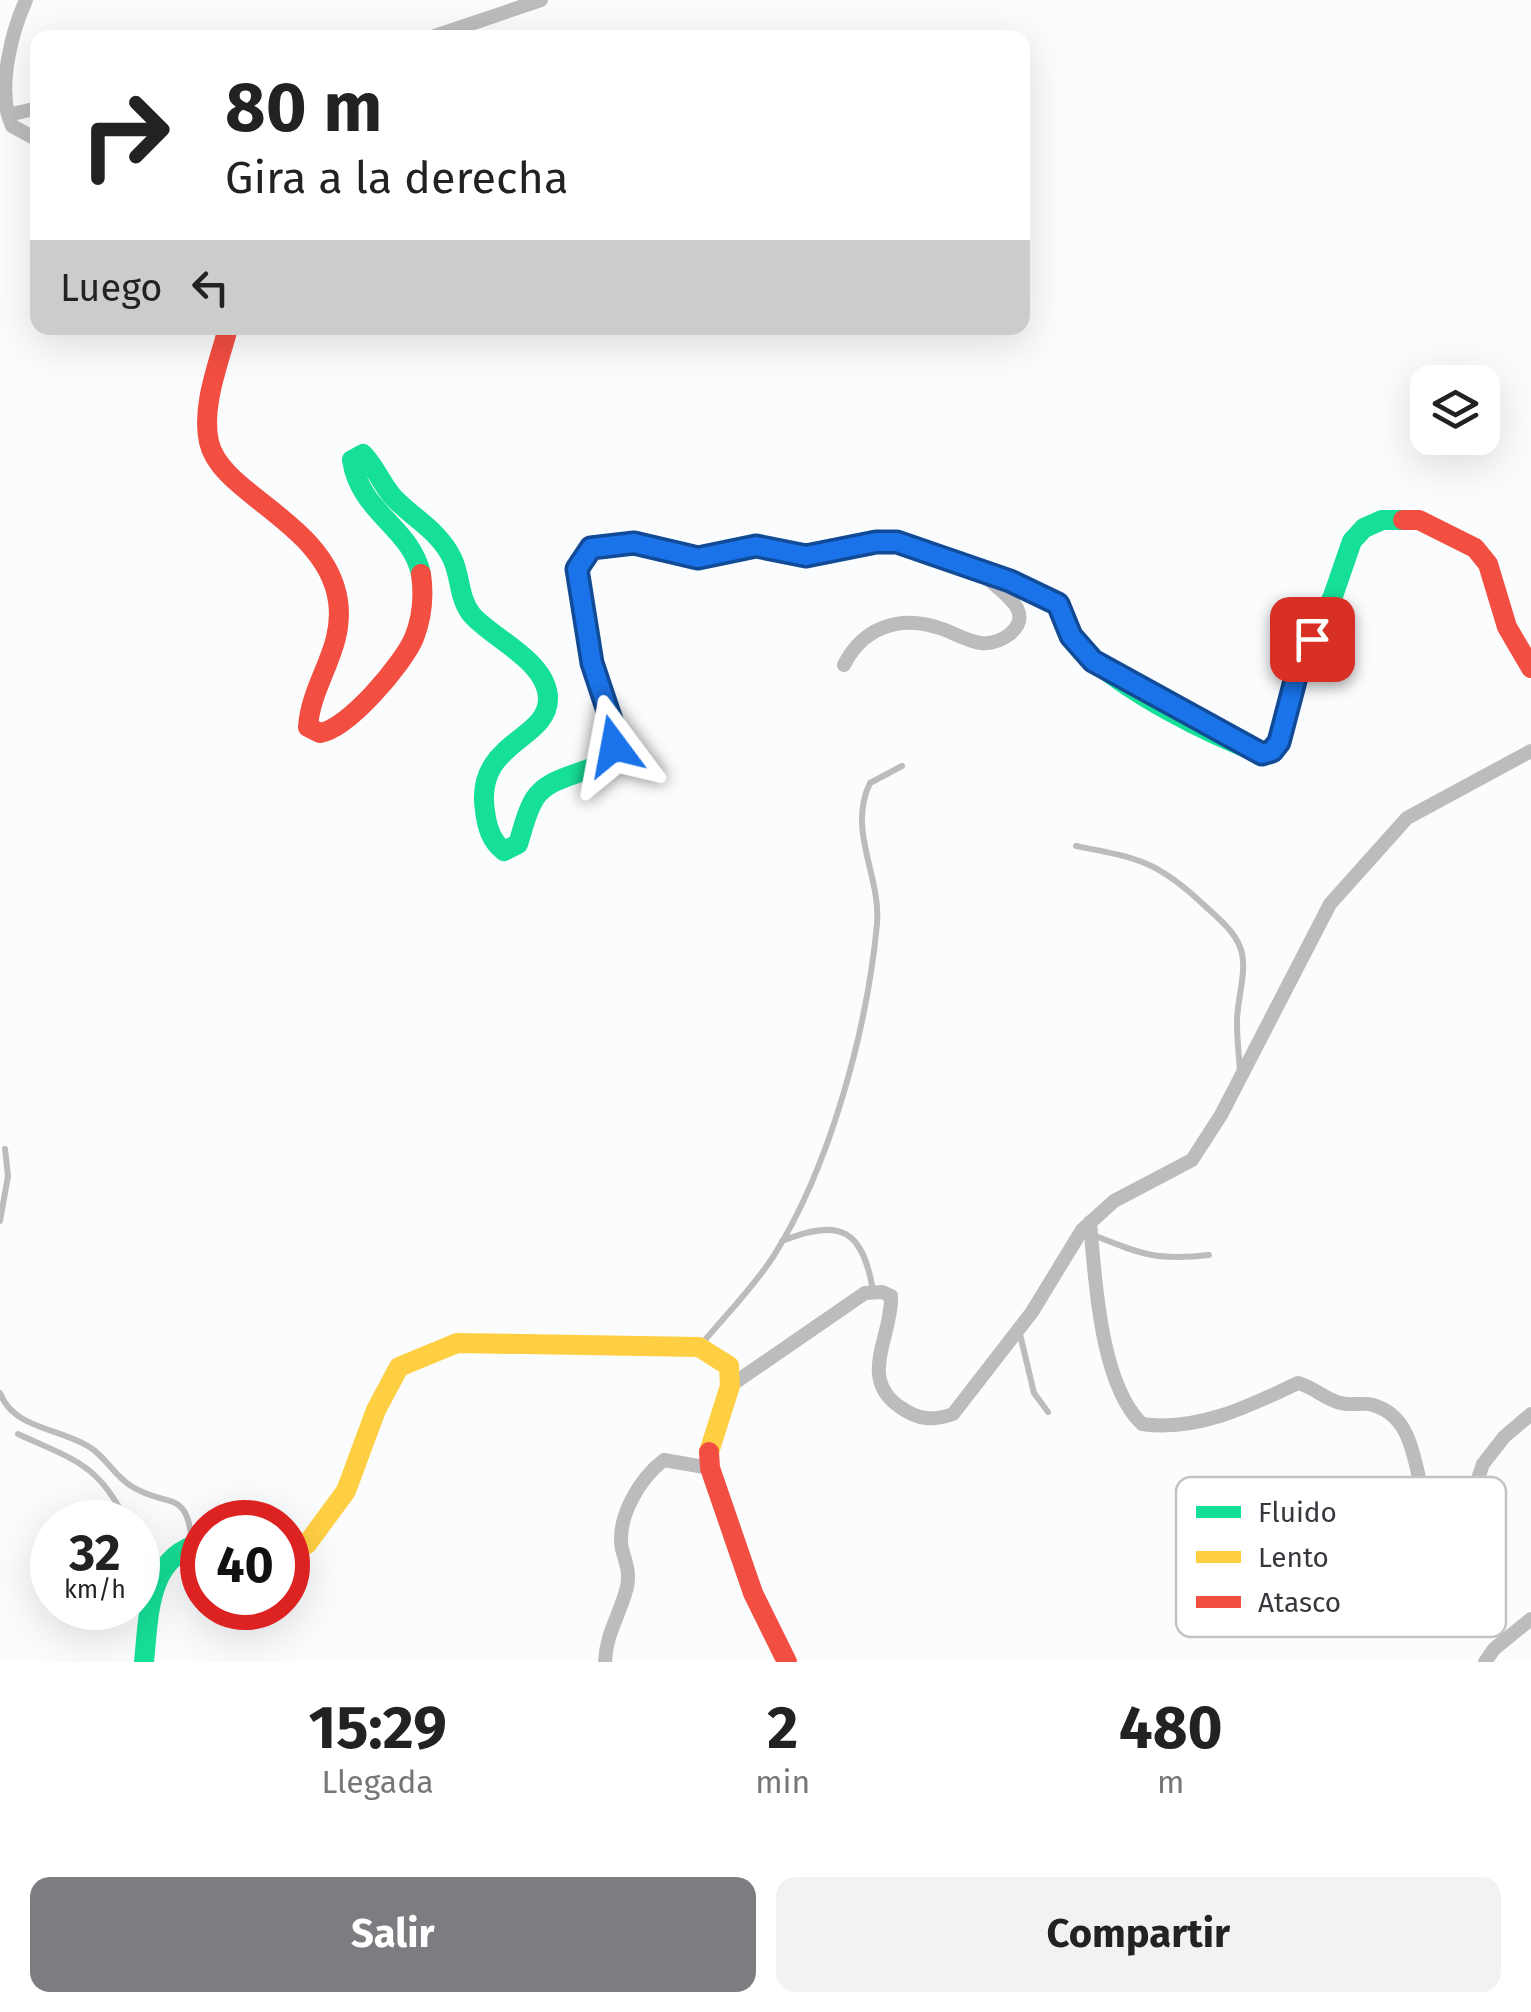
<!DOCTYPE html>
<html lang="es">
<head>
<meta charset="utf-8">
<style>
	:root { --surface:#fff; --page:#f2f2f2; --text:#222; --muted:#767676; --accent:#7b7d81 }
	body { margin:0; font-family:"Fira Sans",sans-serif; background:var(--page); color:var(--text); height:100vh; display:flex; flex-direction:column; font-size:38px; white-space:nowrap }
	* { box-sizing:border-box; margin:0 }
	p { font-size:32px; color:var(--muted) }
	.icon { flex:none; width:55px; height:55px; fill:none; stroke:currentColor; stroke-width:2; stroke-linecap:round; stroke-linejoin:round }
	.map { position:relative; height:1662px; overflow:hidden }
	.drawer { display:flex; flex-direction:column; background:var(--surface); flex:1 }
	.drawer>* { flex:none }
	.top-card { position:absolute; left:30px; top:30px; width:1000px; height:305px; border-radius:20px; box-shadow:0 10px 40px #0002; background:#fff; color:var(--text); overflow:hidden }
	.tools { position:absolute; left:1410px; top:365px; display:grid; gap:20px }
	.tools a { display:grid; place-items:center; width:90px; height:90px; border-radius:20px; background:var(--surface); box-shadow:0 10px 40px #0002; font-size:50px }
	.speed { position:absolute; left:30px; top:1500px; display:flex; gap:20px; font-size:50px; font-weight:700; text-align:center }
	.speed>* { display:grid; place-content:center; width:130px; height:130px; border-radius:50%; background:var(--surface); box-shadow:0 10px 40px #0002; line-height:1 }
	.speed small { font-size:25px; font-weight:400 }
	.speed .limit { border:15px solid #d22; background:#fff; color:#111 }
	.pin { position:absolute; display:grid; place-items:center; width:85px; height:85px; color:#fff; margin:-42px; border-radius:20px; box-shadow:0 5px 15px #0006 }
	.me { position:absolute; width:110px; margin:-55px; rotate:347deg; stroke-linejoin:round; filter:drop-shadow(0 0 8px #0008) }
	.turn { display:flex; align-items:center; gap:35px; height:210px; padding:0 30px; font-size:45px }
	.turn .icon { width:130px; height:130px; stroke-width:2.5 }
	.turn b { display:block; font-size:70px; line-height:85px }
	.then { display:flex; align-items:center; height:95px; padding:0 30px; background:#0003; gap:20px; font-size:38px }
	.eta { display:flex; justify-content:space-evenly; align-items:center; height:170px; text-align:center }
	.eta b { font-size:60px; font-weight:700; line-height:70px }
	.button { display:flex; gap:20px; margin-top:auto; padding:20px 30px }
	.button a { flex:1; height:115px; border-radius:20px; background:var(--accent); color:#fff; font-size:40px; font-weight:700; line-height:115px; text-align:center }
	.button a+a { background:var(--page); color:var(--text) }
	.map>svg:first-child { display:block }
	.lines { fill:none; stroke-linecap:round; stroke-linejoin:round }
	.lane { stroke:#bcbcbe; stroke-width:6 }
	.street { stroke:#bcbcbe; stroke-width:14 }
	.fast { stroke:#16e098; stroke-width:20 }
	.slow { stroke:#ffcf43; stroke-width:20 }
	.jam { stroke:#f24e42; stroke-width:20 }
	.route-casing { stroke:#114b97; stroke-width:25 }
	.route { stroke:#1a73e8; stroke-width:18 }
	.key { fill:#fff; stroke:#c3c3c5; stroke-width:2.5 }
	.key-label { font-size:28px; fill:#36383e }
</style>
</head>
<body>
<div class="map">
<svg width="1531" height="1662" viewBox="0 0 1531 1662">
	<rect width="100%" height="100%" fill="#fbfcfd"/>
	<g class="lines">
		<path class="lane" d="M1076 846C1138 858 1158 861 1205 906 1218 918 1234 931 1240 947 1249 969 1236 1001 1237 1024 1237 1040 1239 1055 1240 1071
			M0 1221 8 1176 5 1149
			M1093 1235C1141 1254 1156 1261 1209 1255
			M782 1241C841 1217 863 1230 873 1291
			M1019 1330 1034 1393 1048 1412
			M700 1346C724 1317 752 1289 773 1257 830 1167 867 1030 877 924 881 875 847 831 870 783L902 766
			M0 1393C14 1430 62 1428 91 1448 106 1458 115 1476 131 1486 167 1509 187 1487 192 1542
			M18 1434C74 1460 98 1463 127 1522
			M138 1543 162 1565"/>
		<path class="street" d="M26 0C11 33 0 81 8 115L38 108
			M429 38 541 0
			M8 115 12 126 38 140
			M844 665C862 629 897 615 936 627 952 631 965 641 981 643 991 644 1002 640 1010 634 1035 612 1004 594 988 579
			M1090 1222C1095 1278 1100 1384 1142 1424 1197 1432 1250 1406 1298 1383 1314 1387 1326 1400 1341 1403 1351 1406 1363 1402 1373 1405 1428 1421 1408 1498 1442 1532L1461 1528 1483 1464 1504 1437 1531 1414
			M730 1386 865 1293 882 1292 891 1296C893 1335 857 1378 900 1407 918 1420 933 1421 953 1414L1032 1312 1082 1230 1114 1201 1192 1160 1221 1115 1330 904 1407 818 1531 751
			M605 1662C606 1633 620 1615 627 1587 630 1573 626 1563 622 1549 616 1518 640 1478 664 1460L710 1468
			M1485 1662 1494 1649 1531 1619"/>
		<path class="fast" d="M421 574C411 527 360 513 352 460L363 454C376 467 381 484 394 498 413 518 439 531 452 558 461 576 458 598 472 615 493 639 547 661 548 698 549 741 474 741 485 811 487 827 491 841 504 851L518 844C523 829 526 812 535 798 552 773 590 776 612 755V748
			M1083 651C1127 693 1205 733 1262 754L1279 743 1301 663 1333 596 1352 541 1364 528 1382 520H1403
			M144 1662C149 1615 147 1556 202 1543"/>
		<path class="slow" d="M612 748 613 726 592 663 577 569 591 548 633 543 698 558 766 546 806 556 876 542H897L1042 594 1058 608 1083 651
			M288 1552 307 1544 346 1491 376 1410 399 1367 457 1343 699 1347 729 1366 730 1386 709 1452"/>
		<path class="jam" d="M228 328C219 363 201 406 209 442 220 494 327 523 338 601 345 649 311 682 308 727L320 733C348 729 403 664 414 638 422 618 424 595 421 574
			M1403 520H1419L1475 548 1488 564 1507 627 1531 668
			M709 1452 710 1468 753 1593 787 1662"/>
	</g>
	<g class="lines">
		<g class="route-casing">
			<path id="route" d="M614 746 613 726 592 663 577 569 591 548 634 543 698 558 756 546 806 556 876 542H897L1010 581 1058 604 1071 636 1093 661 1262 754 1272 751 1279 742 1296 677 1312 639"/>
		</g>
		<use href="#route" class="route"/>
	</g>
	<rect x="1176" y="1477" width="330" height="160" rx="15" class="key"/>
	<rect x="1196" y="1506" width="45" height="12" fill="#16e098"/>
	<rect x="1196" y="1551" width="45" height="12" fill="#ffcf43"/>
	<rect x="1196" y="1596" width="45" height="12" fill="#f24e42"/>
	<g class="key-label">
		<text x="1258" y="1522">Fluido</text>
		<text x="1258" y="1567">Lento</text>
		<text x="1258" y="1612">Atasco</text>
	</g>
</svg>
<div class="tools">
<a><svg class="icon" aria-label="layers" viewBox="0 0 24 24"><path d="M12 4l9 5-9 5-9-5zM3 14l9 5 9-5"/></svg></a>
</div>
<div class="speed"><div>32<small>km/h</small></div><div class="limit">40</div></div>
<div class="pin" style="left:1312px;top:639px;background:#d93025"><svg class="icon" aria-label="arrive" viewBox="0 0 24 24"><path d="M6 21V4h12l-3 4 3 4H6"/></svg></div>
<svg class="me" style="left:614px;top:746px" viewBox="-20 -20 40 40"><path d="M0-17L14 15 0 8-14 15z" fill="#1a73e8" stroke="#fff" stroke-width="4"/></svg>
<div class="top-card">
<div class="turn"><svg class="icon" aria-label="right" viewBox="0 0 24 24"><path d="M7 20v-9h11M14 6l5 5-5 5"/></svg><div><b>80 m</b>Gira a la derecha</div></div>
<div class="then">Luego<svg class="icon" aria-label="left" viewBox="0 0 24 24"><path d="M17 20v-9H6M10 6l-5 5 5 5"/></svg></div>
</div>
</div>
<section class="drawer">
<div class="eta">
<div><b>15:29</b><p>Llegada</p></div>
<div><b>2</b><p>min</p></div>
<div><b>480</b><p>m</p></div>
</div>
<div class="button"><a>Salir</a><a>Compartir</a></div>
</section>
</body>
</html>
